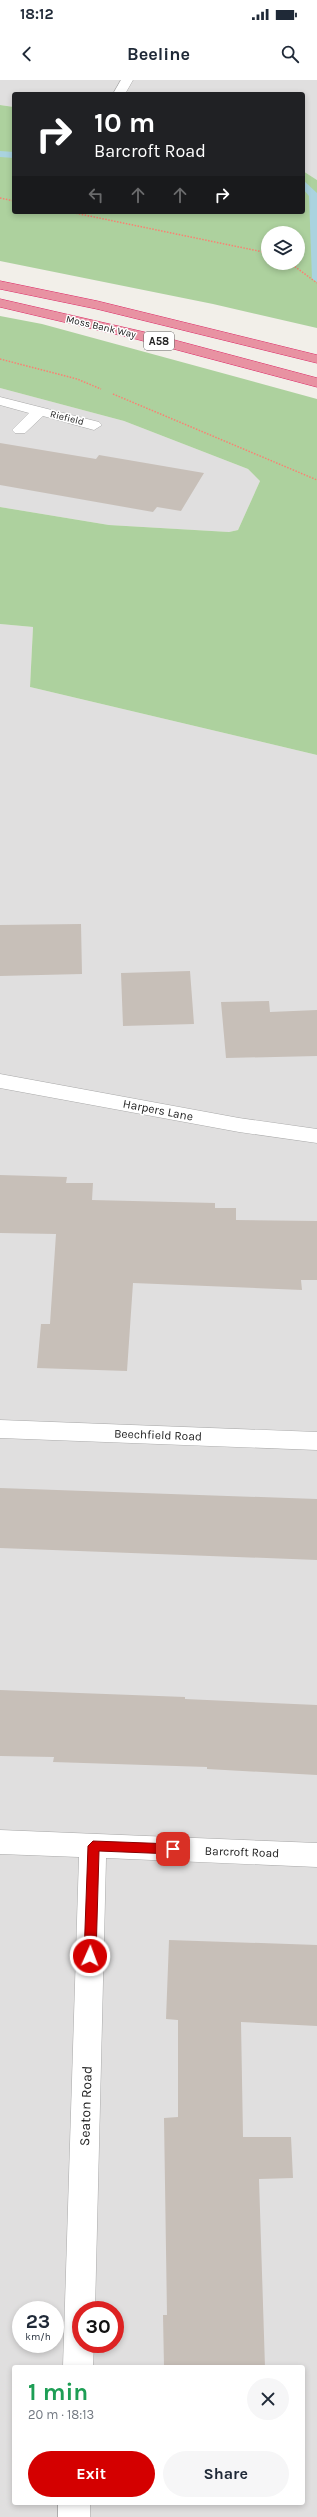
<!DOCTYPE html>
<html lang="en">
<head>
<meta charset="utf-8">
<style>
	:root { --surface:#fff; --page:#f6f6f7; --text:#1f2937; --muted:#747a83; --accent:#d40000 }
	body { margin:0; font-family:Karla,sans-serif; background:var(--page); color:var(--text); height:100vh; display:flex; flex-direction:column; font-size:15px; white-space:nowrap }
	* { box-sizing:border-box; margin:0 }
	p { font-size:13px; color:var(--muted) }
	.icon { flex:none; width:22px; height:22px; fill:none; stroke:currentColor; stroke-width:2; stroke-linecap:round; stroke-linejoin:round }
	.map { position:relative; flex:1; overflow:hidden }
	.panel { position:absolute; left:12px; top:2285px; width:293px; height:140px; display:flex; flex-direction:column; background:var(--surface); border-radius:4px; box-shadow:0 2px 6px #0003 }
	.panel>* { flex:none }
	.top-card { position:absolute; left:12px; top:12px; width:293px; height:122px; border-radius:4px; box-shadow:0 2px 6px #0003; background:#202124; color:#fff; overflow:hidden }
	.controls { position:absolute; left:261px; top:146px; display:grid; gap:8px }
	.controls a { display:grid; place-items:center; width:44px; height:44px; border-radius:50%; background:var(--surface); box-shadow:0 2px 6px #0003; font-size:20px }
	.speed { position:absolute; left:12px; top:2221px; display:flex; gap:8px; font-size:20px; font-weight:700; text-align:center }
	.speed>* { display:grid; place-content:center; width:52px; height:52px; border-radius:50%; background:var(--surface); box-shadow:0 2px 6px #0003; line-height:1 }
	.speed small { font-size:10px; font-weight:400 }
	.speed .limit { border:6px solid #d22; background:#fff; color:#111 }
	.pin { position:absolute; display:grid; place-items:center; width:34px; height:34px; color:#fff; margin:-17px; border-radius:8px; box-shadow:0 2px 6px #0006 }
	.me { position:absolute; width:44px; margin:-22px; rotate:2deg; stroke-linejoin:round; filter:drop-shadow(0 0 3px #0008) }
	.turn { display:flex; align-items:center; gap:14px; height:84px; padding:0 16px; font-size:18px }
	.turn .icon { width:52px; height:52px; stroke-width:2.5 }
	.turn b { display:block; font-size:28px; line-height:34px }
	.lanes { display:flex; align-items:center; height:38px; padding:0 16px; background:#0003; justify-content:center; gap:20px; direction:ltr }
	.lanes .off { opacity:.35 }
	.round { display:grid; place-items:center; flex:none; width:42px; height:42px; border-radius:21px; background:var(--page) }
	.headline { display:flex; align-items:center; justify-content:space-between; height:68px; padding:0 16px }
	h1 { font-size:24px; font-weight:700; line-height:30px; color:#1e9e55 }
	.primary-button { display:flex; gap:8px; margin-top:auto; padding:8px 16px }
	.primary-button a { flex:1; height:46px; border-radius:24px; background:var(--accent); color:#fff; font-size:16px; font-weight:700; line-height:46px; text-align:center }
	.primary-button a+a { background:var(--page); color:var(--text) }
	.status { display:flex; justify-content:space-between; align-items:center; height:28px; padding:0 20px; background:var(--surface); direction:ltr }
	.status svg { height:11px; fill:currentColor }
	header { display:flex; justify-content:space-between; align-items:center; height:52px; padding:0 16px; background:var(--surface); font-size:18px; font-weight:700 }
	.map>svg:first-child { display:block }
	.residential { fill:#e0dfdf; fill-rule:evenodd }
	.forest { fill:#add19e; fill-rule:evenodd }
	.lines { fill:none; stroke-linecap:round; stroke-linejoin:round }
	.stream { fill:#aad3df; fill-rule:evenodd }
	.building { fill:#c7bfb8 }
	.street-casing { stroke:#a9a9a9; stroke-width:1 }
	.highway-casing { stroke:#dc2a67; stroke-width:1 }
	.path { stroke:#fa8072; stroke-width:1.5; stroke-dasharray:1.5 1.5; stroke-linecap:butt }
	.street { fill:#fff; fill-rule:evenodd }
	.highway { fill:#e892a2; fill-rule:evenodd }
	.route { fill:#d40000; stroke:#8a0000 }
	.labels { text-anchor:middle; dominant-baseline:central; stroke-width:3; stroke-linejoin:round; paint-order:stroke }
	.far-street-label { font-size:10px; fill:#222; stroke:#fff }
	.shield { fill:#fff; stroke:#646464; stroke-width:1 }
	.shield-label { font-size:11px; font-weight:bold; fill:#222 }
	.street-label { font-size:12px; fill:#222; stroke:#fff }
	.near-street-label { font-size:14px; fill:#222; stroke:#fff }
</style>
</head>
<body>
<div class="status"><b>18:12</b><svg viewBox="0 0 49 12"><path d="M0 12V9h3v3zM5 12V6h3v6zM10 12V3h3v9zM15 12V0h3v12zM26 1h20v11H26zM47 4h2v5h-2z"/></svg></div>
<header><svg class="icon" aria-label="back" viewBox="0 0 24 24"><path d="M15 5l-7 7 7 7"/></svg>Beeline<svg class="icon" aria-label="search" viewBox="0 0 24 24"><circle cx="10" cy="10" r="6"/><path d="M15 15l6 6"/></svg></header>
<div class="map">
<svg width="317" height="2437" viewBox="0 0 317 2437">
	<rect width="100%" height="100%" fill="#f2efe9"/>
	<path class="residential" d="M0 0H317V100L303 91V14H14V27L0 25Z
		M0 308 124 341 248 389 260 401 238 450 229 452 109 445 0 427Z
		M0 544 33 547 30 607 317 675V2437H0ZM21 2230H55V2264H21ZM81 2230H115V2264H81ZM14 2287H303V2423H14Z"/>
	<path class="forest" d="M0 25 14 27V132H303V91L317 100V248L213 224 0 181ZM268 153H298V183H268Z
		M0 236 42 244 317 319V675L30 607 33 547 0 544V427L109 445 229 452 238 450 260 401 248 389 124 341 0 308Z"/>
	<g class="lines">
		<path class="stream" d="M0 71 14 72V78L0 77Z
			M303 100 317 113V202L312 199 309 116 303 109Z"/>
	</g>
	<path class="building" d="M0 363 96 379 99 375 204 393 181 431 157 427 153 432 0 405Z
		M81 844 82 894 0 896V845Z
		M190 891 194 944 123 946 121 893Z
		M269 921 270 932 317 930V976L226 978 221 922Z
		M0 1095 67 1097 66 1103H93L92 1120 215 1123V1128H236V1140L317 1141V1200H301L302 1210 133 1203 127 1291 37 1288 41 1244H50L56 1154 0 1153Z
		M0 1408 317 1419V1480L0 1468Z
		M0 1610 185 1617V1619L317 1625V1695L207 1689V1687L53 1682 54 1677 0 1676Z
		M169 1860 317 1865V1946L241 1942 243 2057H291L293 2098 259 2099 265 2287H164L163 2235H167L164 2038 178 2037V1940L166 1939Z"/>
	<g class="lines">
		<g class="street-casing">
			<path id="street" d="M121 0H133L125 14H113Z
				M0 317 99 342 102 345 94 350 43 336 25 353H15L12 350 29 333 0 325Z
				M0 994 239 1038 317 1049V1063L239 1052 0 1008Z
				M0 1340 317 1352V1370L0 1358Z
				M0 1750 317 1763V1787L106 1778 95 2230H81V2264H94L93 2287H63L79 1777 0 1774Z
				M58 2423H90V2437H58Z"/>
		</g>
		<g class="highway-casing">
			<path id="highway" d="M0 201 97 221 317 275V283L97 229 0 209Z
				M0 219 144 252 317 298V307L136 259 0 227Z"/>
		</g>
		<path class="path" d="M0 118 14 121
			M70 132 268 173
			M290 183 317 203
			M0 279 77 299 101 309
			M113 314 317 400"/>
		<use href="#street" class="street"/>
		<use href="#highway" class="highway"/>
	</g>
	<path class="route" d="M93 1761 173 1764 179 1769 173 1774 99 1771 96 1876 90 1882 84 1876 88 1766Z"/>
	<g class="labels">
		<g class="far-street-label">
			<text transform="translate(101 247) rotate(13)">Moss Bank Way</text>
			<text transform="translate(67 338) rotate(14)">Riefield</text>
		</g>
		<rect class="shield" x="144" y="252" width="30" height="18" rx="3"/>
		<g class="shield-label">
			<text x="159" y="261">A58</text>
		</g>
		<g class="street-label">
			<text transform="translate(158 1030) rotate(11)">Harpers Lane</text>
			<text transform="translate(158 1355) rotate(2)">Beechfield Road</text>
			<text transform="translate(242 1772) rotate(2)">Barcroft Road</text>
		</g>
		<g class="near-street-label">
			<text transform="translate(86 2026) rotate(-88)">Seaton Road</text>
		</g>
	</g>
</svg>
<div class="controls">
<a><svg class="icon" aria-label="layers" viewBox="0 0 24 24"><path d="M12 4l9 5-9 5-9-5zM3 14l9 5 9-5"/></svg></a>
</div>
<div class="speed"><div>23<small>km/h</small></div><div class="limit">30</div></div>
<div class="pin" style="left:173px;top:1769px;background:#d93025"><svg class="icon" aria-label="arrive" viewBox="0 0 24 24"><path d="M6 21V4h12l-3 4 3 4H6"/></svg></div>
<svg class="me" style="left:90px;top:1876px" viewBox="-20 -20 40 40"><circle r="17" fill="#d40000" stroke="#fff" stroke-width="3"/><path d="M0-11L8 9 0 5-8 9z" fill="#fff"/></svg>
<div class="top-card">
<div class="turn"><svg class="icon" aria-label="right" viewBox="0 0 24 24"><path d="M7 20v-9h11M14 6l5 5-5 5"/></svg><div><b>10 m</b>Barcroft Road</div></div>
<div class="lanes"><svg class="icon off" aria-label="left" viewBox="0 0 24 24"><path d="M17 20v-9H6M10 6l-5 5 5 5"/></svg><svg class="icon off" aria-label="ahead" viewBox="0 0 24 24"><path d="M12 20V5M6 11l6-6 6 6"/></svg><svg class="icon off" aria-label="ahead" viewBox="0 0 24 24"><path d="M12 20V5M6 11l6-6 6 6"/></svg><svg class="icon" aria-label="right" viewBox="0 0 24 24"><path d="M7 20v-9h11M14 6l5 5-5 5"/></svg></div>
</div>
<section class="panel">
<div class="headline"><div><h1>1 min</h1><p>20 m · 18:13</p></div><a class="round"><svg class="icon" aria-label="close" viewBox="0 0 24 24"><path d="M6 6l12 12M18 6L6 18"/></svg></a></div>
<div class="primary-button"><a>Exit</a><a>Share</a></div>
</section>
</div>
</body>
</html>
